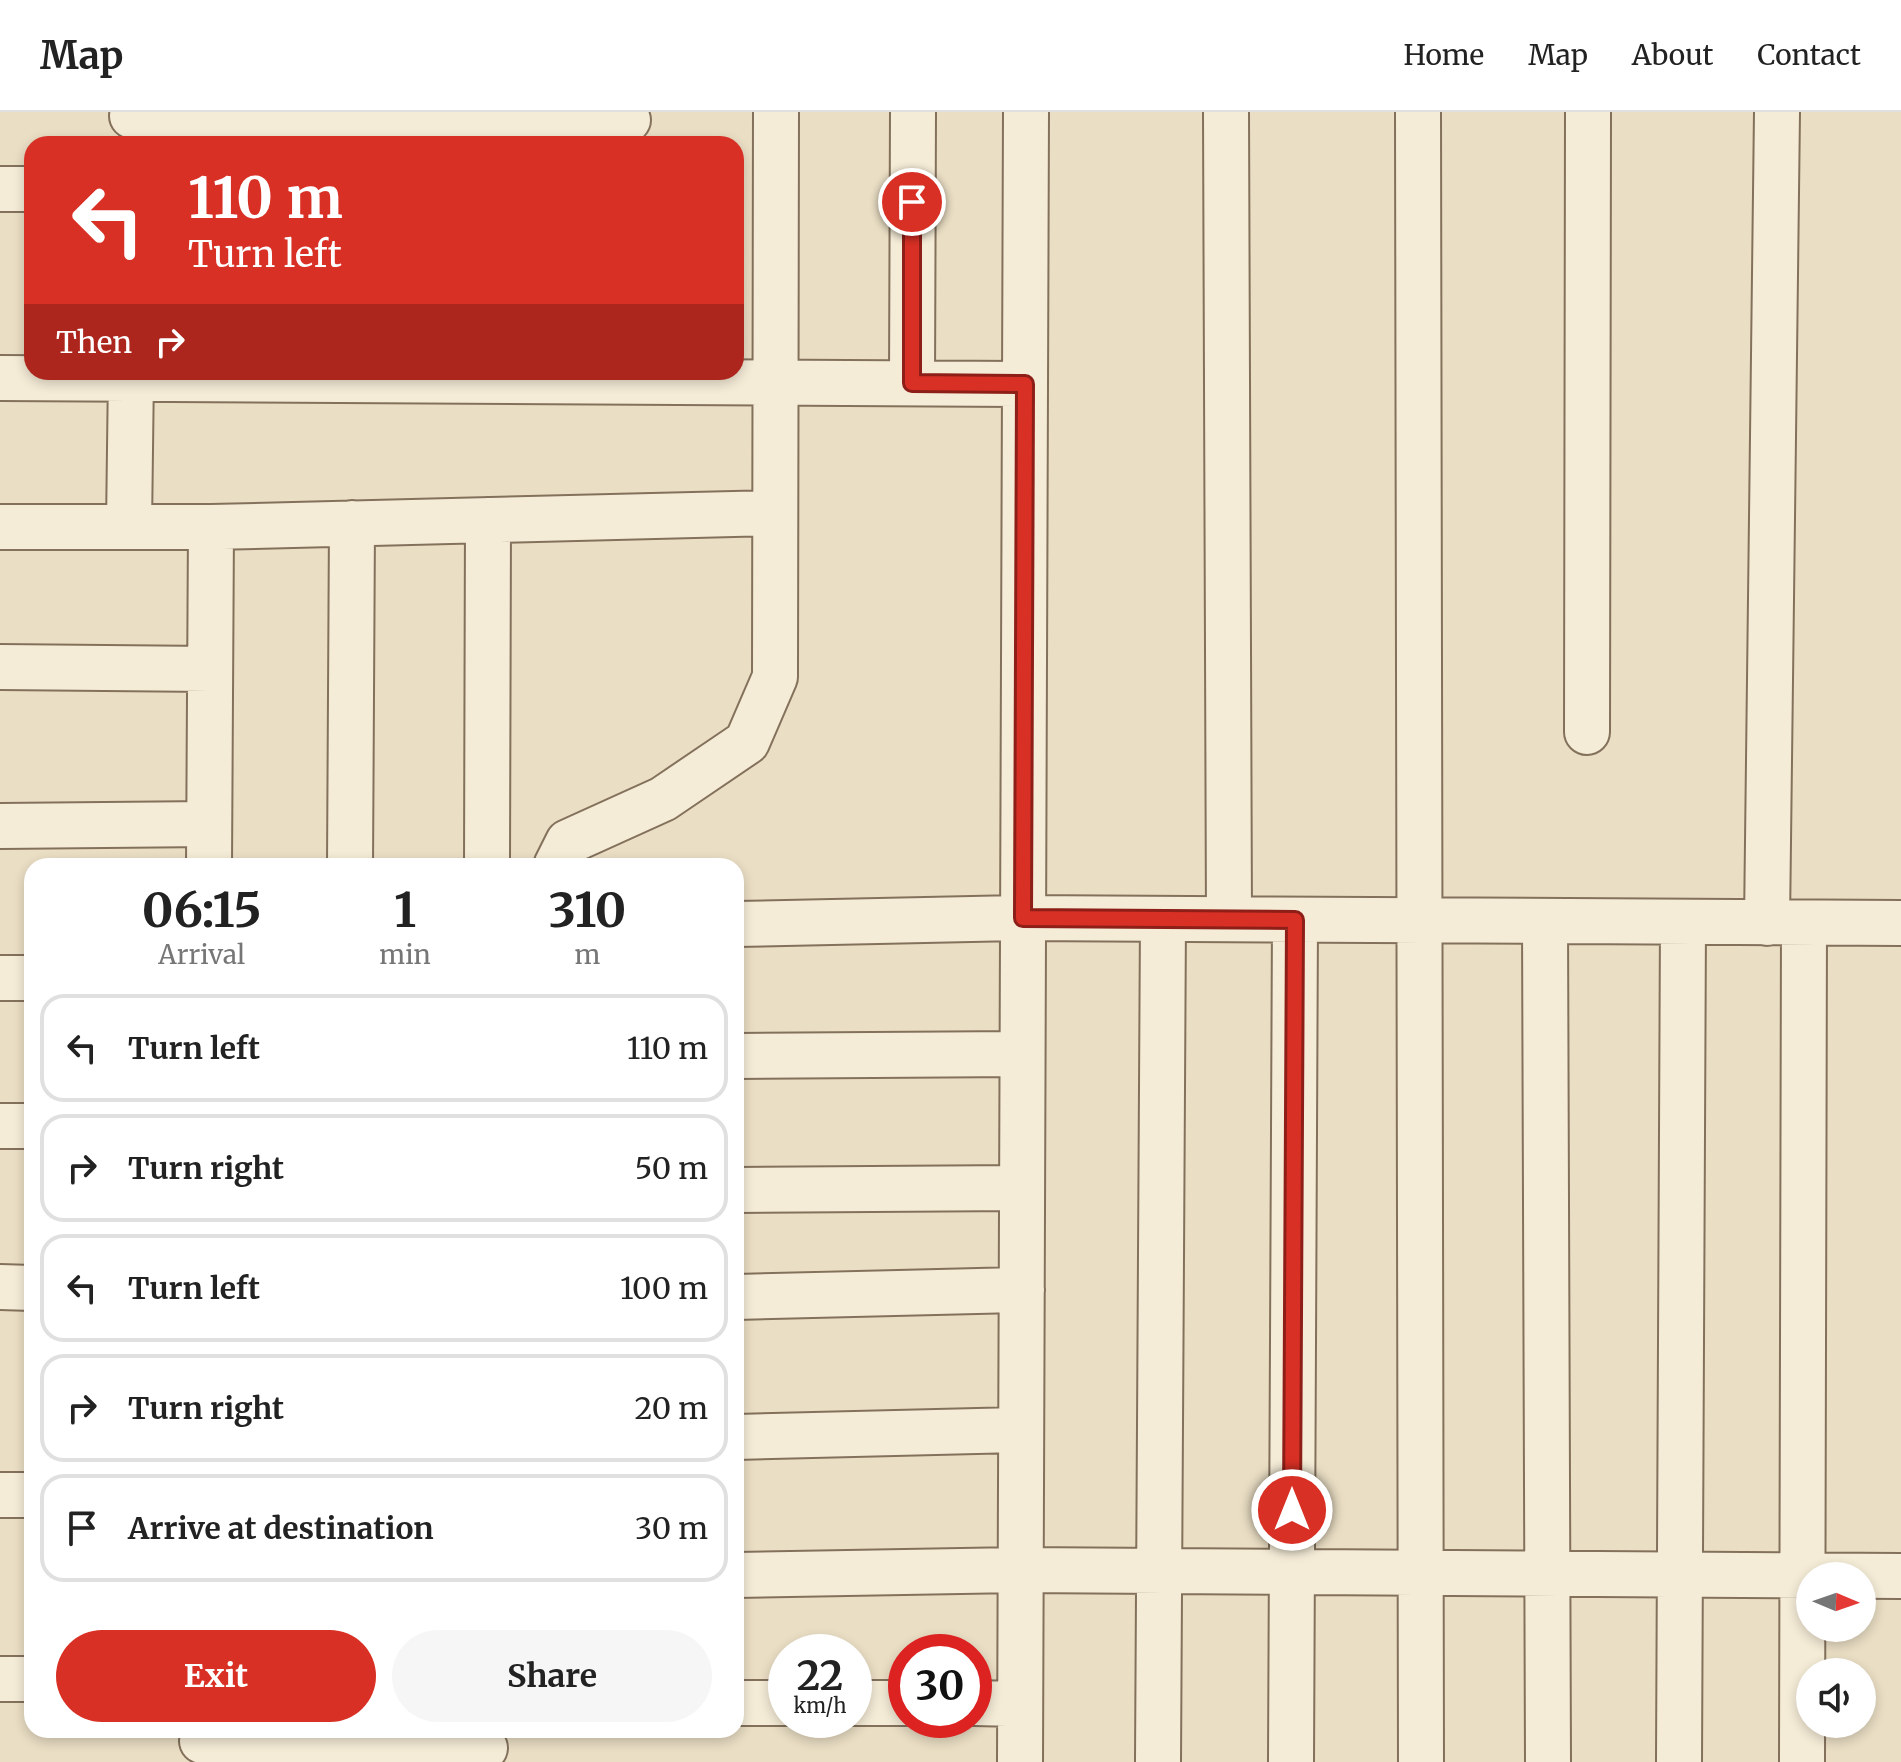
<!DOCTYPE html>
<html lang="en">
<head>
<meta charset="utf-8">
<style>
	:root { --surface:#fff; --page:#f6f6f6; --text:#222; --muted:#767676; --line:#e0e0e0; --accent:#d93025 }
	body { margin:0; font-family:Merriweather,serif; background:var(--page); color:var(--text); height:100vh; display:flex; flex-direction:column; font-size:30px; white-space:nowrap }
	* { box-sizing:border-box; margin:0 }
	p { font-size:26px; color:var(--muted) }
	.icon { flex:none; width:44px; height:44px; fill:none; stroke:currentColor; stroke-width:2; stroke-linecap:round; stroke-linejoin:round }
	.map { position:relative; flex:1; overflow:hidden }
	.side { position:absolute; left:24px; top:746px; width:720px; height:880px; display:flex; flex-direction:column; background:var(--surface); border-radius:24px; box-shadow:0 4px 12px #0003 }
	.side>* { flex:none }
	.hud { position:absolute; left:24px; top:24px; width:720px; height:244px; border-radius:24px; box-shadow:0 4px 12px #0003; background:#d93025; color:#fff; overflow:hidden }
	.needle { width:52px; rotate:92deg }
	.buttons { position:absolute; left:1796px; top:1450px; display:grid; gap:16px }
	.buttons a { display:grid; place-items:center; width:80px; height:80px; border-radius:50%; background:var(--surface); box-shadow:0 4px 12px #0003; font-size:40px }
	.speed { position:absolute; left:768px; top:1522px; display:flex; gap:16px; font-size:40px; font-weight:700; text-align:center }
	.speed>* { display:grid; place-content:center; width:104px; height:104px; border-radius:50%; background:var(--surface); box-shadow:0 4px 12px #0003; line-height:1 }
	.speed small { font-size:20px; font-weight:400 }
	.speed .limit { border:12px solid #d22; background:#fff; color:#111 }
	.pin { position:absolute; display:grid; place-items:center; width:68px; height:68px; color:#fff; margin:-34px; border:4px solid #fff; border-radius:50%; box-shadow:0 2px 8px #0007 }
	.me { position:absolute; width:88px; margin:-44px; rotate:0deg; stroke-linejoin:round; filter:drop-shadow(0 0 6px #0008) }
	.turn { display:flex; align-items:center; gap:28px; height:168px; padding:0 32px; font-size:36px }
	.turn .icon { width:104px; height:104px; stroke-width:2.5 }
	.turn b { display:block; font-size:56px; line-height:68px }
	.then { display:flex; align-items:center; height:76px; padding:0 32px; background:#0003; gap:16px; font-size:30px }
	.eta { display:flex; justify-content:space-evenly; align-items:center; height:136px; text-align:center }
	.eta b { font-size:48px; font-weight:700; line-height:56px }
	.action { display:flex; gap:16px; margin-top:auto; padding:16px 32px }
	.action a { flex:1; height:92px; border-radius:48px; background:var(--accent); color:#fff; font-size:32px; font-weight:700; line-height:92px; text-align:center }
	.action a+a { background:var(--page); color:var(--text) }
	ul { padding:0; list-style:none }
	li { display:flex; align-items:center; gap:24px; height:108px; margin:0 16px 12px; padding:0 16px; border:4px solid var(--line); border-radius:24px }
	li div { flex:1 }
	li b { display:block; font-size:30px }
	li em { font-style:normal }
	header { display:flex; align-items:center; gap:48px; box-sizing:border-box; height:112px; padding:0 40px; background:var(--surface); border-bottom:2px solid var(--line) }
	header strong { font-size:38px }
	nav { display:flex; gap:44px; margin-inline-start:auto; font-size:28px }
	.map>svg:first-child { display:block }
	.lines { fill:none; stroke-linecap:round; stroke-linejoin:round }
	.minor-casing { stroke:#83715c; stroke-width:48 }
	.minor { stroke:#f5ecd7; stroke-width:44 }
	.route-casing { stroke:#8d1f18; stroke-width:20 }
	.route { stroke:#d93025; stroke-width:14 }
</style>
</head>
<body>
<header>
<strong>Map</strong>
<nav><a>Home</a><a>Map</a><a>About</a><a>Contact</a></nav>
</header>
<div class="map">
<svg width="1901" height="1650" viewBox="0 0 1901 1650">
	<rect width="100%" height="100%" fill="#eadec4"/>
	<g class="lines">
		<g class="minor-casing">
			<path id="minor" d="M1226 0 1229 807
				M1418 0 1421 1650
				M132 4 628 8
				M0 77H32
				M0 266 1025 272
				M912 271 913 0
				M0 415H211L775 401
				M129 415 131 260
				M0 555 210 557
				M1587 620 1588 0
				M0 714 209 712
				M209 754 211 415
				M350 754 352 411
				M487 754 488 408
				M556 754 568 730 663 687 747 630 775 565 776 0
				M1545 809 1548 1650
				M1767 811 1777 0
				M736 812 1023 806 1901 811
				M0 866H32
				M736 944 1022 942
				M0 1014H32
				M736 1078 1022 1076
				M0 1175 32 1176
				M736 1185 1022 1178
				M736 1325 1021 1318
				M0 1383H32
				M736 1463 1021 1458 1901 1464
				M0 1567H32
				M736 1591H786
				M854 1591H906
				M974 1591 1020 1592
				M202 1629 485 1636
				M1020 1650 1026 0
				M1158 1650 1163 807
				M1291 1650 1295 808
				M1679 1650 1683 810
				M1802 1650 1804 811"/>
		</g>
		<use href="#minor" class="minor"/>
	</g>
	<g class="lines">
		<g class="route-casing">
			<path id="route" d="M912 90V271L1025 272 1023 806 1295 808 1292 1398"/>
		</g>
		<use href="#route" class="route"/>
	</g>
</svg>
<div class="buttons">
<a><svg class="needle" viewBox="-14 -14 28 28"><path d="M0-13l5 13h-10z" fill="#e53935"/><path d="M0 13l5-13h-10z" fill="#767676"/></svg></a>
<a><svg class="icon" aria-label="sound" viewBox="0 0 24 24"><path d="M4 9h4l5-4v14l-5-4H4zM17 9q2 3 0 6"/></svg></a>
</div>
<div class="speed"><div>22<small>km/h</small></div><div class="limit">30</div></div>
<div class="pin" style="left:912px;top:90px;background:#d93025"><svg class="icon" aria-label="arrive" viewBox="0 0 24 24"><path d="M6 21V4h12l-3 4 3 4H6"/></svg></div>
<svg class="me" style="left:1292px;top:1398px" viewBox="-20 -20 40 40"><circle r="17" fill="#d93025" stroke="#fff" stroke-width="3"/><path d="M0-11L8 9 0 5-8 9z" fill="#fff"/></svg>
<div class="hud">
<div class="turn"><svg class="icon" aria-label="left" viewBox="0 0 24 24"><path d="M17 20v-9H6M10 6l-5 5 5 5"/></svg><div><b>110 m</b>Turn left</div></div>
<div class="then">Then<svg class="icon" aria-label="right" viewBox="0 0 24 24"><path d="M7 20v-9h11M14 6l5 5-5 5"/></svg></div>
</div>
<section class="side">
<div class="eta">
<div><b>06:15</b><p>Arrival</p></div>
<div><b>1</b><p>min</p></div>
<div><b>310</b><p>m</p></div>
</div>
<ul>
<li><svg class="icon" aria-label="left" viewBox="0 0 24 24"><path d="M17 20v-9H6M10 6l-5 5 5 5"/></svg><div><b>Turn left</b></div><em>110 m</em></li>
<li><svg class="icon" aria-label="right" viewBox="0 0 24 24"><path d="M7 20v-9h11M14 6l5 5-5 5"/></svg><div><b>Turn right</b></div><em>50 m</em></li>
<li><svg class="icon" aria-label="left" viewBox="0 0 24 24"><path d="M17 20v-9H6M10 6l-5 5 5 5"/></svg><div><b>Turn left</b></div><em>100 m</em></li>
<li><svg class="icon" aria-label="right" viewBox="0 0 24 24"><path d="M7 20v-9h11M14 6l5 5-5 5"/></svg><div><b>Turn right</b></div><em>20 m</em></li>
<li><svg class="icon" aria-label="arrive" viewBox="0 0 24 24"><path d="M6 21V4h12l-3 4 3 4H6"/></svg><div><b>Arrive at destination</b></div><em>30 m</em></li>
</ul>
<div class="action"><a>Exit</a><a>Share</a></div>
</section>
</div>
</body>
</html>
